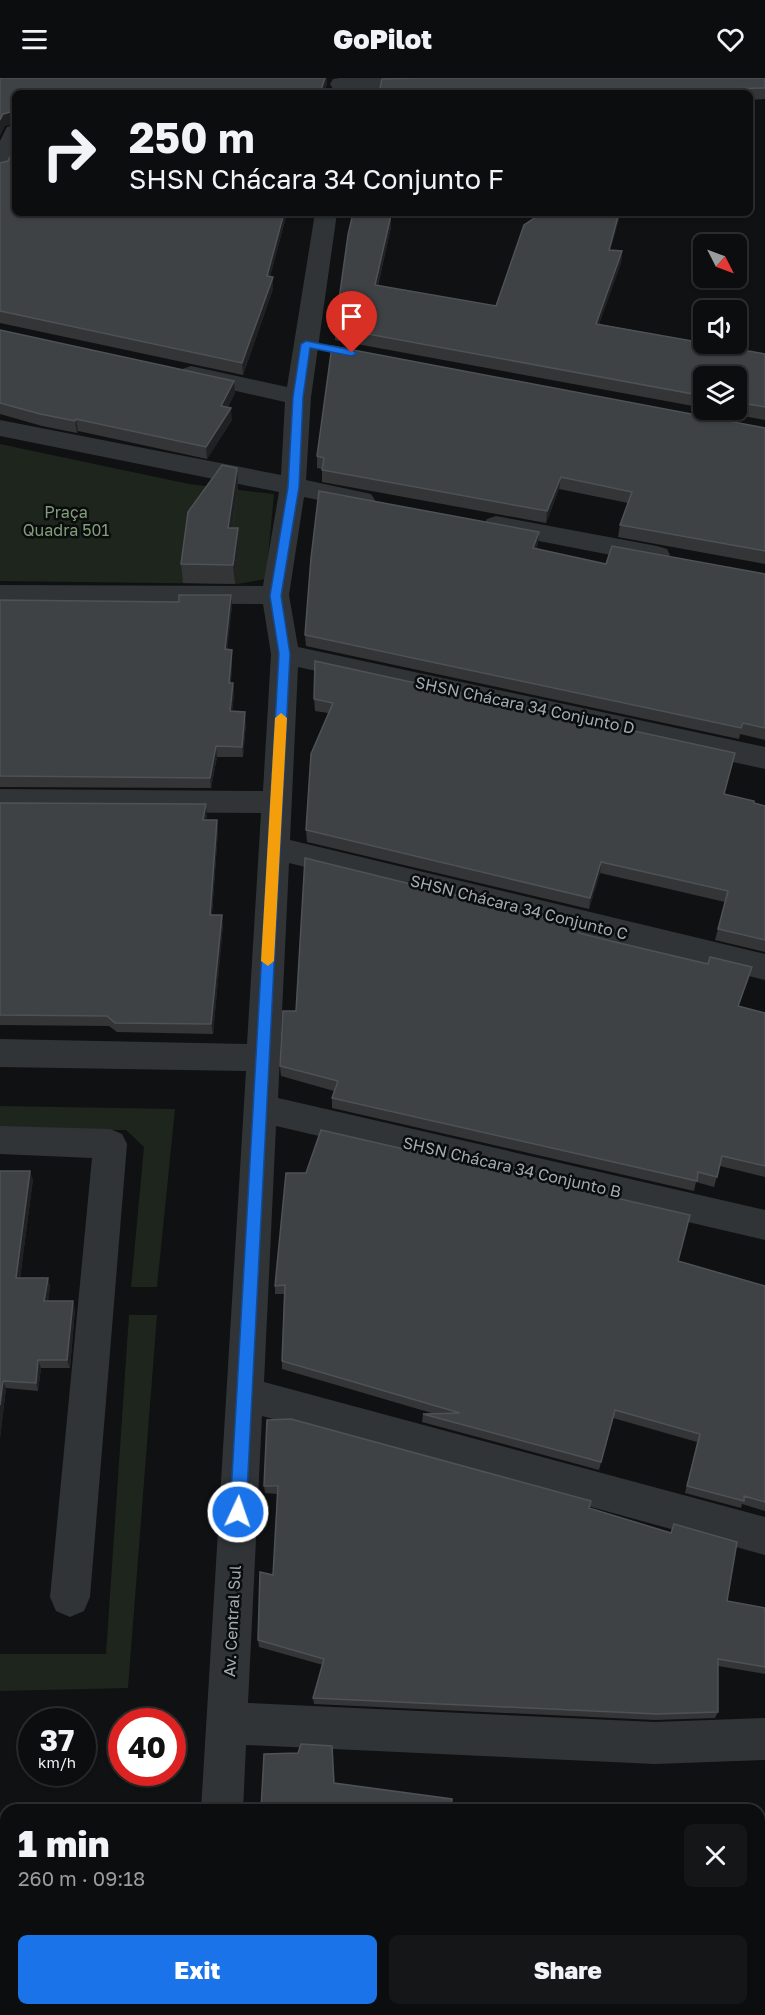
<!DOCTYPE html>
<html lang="en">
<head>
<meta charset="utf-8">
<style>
	:root { --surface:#0c0d0e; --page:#151617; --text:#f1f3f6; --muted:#9a9c9e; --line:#2c2d2e; --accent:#1a73e8 }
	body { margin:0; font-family:"Golos Text",sans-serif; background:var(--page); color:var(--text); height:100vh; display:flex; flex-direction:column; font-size:22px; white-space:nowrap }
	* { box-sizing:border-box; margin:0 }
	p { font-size:20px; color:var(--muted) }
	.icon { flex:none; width:33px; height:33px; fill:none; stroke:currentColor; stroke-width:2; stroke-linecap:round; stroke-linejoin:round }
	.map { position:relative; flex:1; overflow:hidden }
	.sheet { position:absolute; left:0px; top:1726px; width:765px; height:212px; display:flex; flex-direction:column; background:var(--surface); border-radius:18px 18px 0 0; box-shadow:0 2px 4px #0004,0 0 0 2px var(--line) }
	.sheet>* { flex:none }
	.guide { position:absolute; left:12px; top:12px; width:741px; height:126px; border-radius:9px; box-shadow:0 2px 4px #0004,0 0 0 2px var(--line); background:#0c0d0e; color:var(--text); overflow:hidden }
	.needle { width:39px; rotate:132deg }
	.fabs { position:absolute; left:693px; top:156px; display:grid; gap:12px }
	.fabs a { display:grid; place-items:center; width:54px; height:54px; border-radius:9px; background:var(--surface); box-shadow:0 2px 4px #0004,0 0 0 2px var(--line); font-size:30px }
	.speed { position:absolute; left:18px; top:1630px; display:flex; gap:12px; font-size:30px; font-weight:700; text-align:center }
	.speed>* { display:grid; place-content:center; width:78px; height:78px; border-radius:50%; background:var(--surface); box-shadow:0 2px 4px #0004,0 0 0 2px var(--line); line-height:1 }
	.speed small { font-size:15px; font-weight:400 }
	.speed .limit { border:9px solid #d22; background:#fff; color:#111 }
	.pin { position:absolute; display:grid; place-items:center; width:51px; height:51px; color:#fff; margin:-62px -26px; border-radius:50% 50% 50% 0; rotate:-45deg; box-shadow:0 0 6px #0007 }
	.pin .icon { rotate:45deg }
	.me { position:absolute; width:66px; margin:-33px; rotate:3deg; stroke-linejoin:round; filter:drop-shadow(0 0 4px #0008) }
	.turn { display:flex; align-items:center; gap:21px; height:126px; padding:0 18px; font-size:27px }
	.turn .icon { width:78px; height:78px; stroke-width:2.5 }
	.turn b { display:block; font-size:42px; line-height:51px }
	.round { display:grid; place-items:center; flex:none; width:63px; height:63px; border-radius:9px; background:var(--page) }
	.summary { display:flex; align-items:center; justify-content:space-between; height:102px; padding:0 18px }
	h1 { font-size:36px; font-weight:800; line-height:45px }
	.cta { display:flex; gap:12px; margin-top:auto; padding:12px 18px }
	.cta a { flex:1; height:69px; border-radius:9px; background:var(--accent); color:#fff; font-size:24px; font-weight:800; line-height:69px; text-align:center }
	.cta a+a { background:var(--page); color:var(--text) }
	header { display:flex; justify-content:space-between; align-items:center; height:78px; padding:0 18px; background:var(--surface); font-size:27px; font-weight:800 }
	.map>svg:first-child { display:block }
	.green { fill:#1e251d }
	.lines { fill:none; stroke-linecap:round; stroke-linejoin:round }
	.minor { fill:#313437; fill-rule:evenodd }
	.wall { fill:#333537 }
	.shaded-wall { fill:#202123 }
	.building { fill:#3f4245; stroke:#4e5256; stroke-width:1.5 }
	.route { fill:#1a73e8; stroke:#114b97; stroke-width:1.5 }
	.slow { fill:#f59e0b }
	.labels { text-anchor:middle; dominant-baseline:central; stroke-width:5; stroke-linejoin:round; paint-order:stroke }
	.park-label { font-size:16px; fill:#809e78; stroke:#0b0c0d }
	.street-label { font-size:16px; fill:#a1acb3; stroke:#0b0c0d }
</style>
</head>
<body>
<header><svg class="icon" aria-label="menu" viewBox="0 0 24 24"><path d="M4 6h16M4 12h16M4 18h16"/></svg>GoPilot<svg class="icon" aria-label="heart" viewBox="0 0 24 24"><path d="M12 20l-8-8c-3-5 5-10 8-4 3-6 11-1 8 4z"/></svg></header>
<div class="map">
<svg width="765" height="1937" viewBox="0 0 765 1937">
	<rect width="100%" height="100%" fill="#101112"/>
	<path class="green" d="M0 366 189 406 274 416 266 501 237 506 0 503Z
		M0 1028 175 1031 157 1209H131L144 1069 126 1052H0Z
		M129 1237H157L128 1610 0 1613V1576H106Z"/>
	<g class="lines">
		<path class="minor" d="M340 0H435L437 3 433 7 426 9 341 12 333 11 330 6 333 1Z
			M15 47V80L8 94 0 96V63L7 49Z
			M315 135H337L311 319 306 402 371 416 375 422 371 428 362 431 304 419 289 517 298 569 765 669V691L298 589 290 762 765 876V902L289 785 278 1020 765 1132V1162L276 1048 264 1304 765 1439V1477L262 1338 248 1625 655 1644 765 1640V1682L655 1686 246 1667 243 1732H201L246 993 0 989V961L247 966 261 735 0 733V711L263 713 271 576 263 526 0 525V507L263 508 279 414 0 358V342L281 397 285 324 182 301 179 296 182 291 191 288 287 309Z
			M496 438 657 468 667 471 670 477 667 483 657 486 487 453 483 447 487 441Z
			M0 1048 110 1051 122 1056 127 1066 90 1519 84 1533 70 1539 56 1533 50 1519 92 1080 0 1076Z
			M189 1932H233V1937H189Z"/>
	</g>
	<path class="wall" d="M765 0V21L750 22V15H379Z
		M0 85 15 135H287L270 199 273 211 243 297 0 245Z
		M391 137V149L378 208 496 228 611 172 622 173 621 185 599 246 765 276V342L710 332H736V298H704V330L335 262V250Z
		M0 252 235 315 228 329 232 342 207 381 78 353 77 355 42 348 0 336Z
		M765 350V486L618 459 620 447 628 425 559 411 546 445 322 404V391L317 390V378Z
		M238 409 233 450H238L239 469 235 506 183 505 181 486Z
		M538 466 536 471 606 486 765 496V662L740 656 739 661 306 568 305 557Z
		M0 522 232 528 227 572H232V583L231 605H233L234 616 232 634 246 645 243 679H217L211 710 0 709Z
		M314 621 732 686 724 716 765 728V874L715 862 725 824 600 795 589 831 307 764 306 752 328 635 315 633Z
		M0 725 207 737 206 742 218 752 212 837 223 847 213 956 117 954 109 948 0 947Z
		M580 855 708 886 752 889 739 928 765 935V1099L720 1088 714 1109 696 1104 694 1113 332 1030V1020L334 1013 281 998 280 988 296 933Z
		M0 1093 33 1101 20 1200H48L50 1208 48 1223 75 1231 70 1290H41L38 1313 6 1310 0 1360Z
		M678 1183 765 1208V1433L742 1426 741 1430 685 1415 697 1364 613 1340 599 1392 422 1344 423 1336H435L282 1291V1283L284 1216H275V1208Z
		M264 1408 589 1430 727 1523 765 1530V1596L718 1588V1634L715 1640 655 1642 314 1626 313 1620 323 1587 259 1569 258 1562 273 1497 277 1416 265 1415Z
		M759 1739H765V1933L747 1932H759Z"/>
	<path class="shaded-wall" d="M325 0H327V7L324 15H320Z
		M14 33 15 46 5 48 0 58V42L3 36Z
		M284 135H287L267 210V198Z
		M619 135H621L607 184 609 172Z
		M391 137V149L375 219V207Z
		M622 173 621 185 595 258 596 246Z
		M273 199V211L243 297 242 285Z
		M234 303 235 315 222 340 221 328Z
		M231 330 232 342 207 381 206 369Z
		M76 341 78 353 77 355 75 343Z
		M237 390 238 409 230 469 228 450Z
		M561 399 559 411 546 445 547 433Z
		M238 450 239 469 235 506 233 487Z
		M539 454 538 466 532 482 533 470Z
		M231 517 232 528 226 582 225 571Z
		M232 572V583L230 616 229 605Z
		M233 605 234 616 231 644 230 633Z
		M245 634 246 645 243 679 242 669Z
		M216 668 217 679 211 710 210 700Z
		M206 726 207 737 204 752 203 742Z
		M217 742 218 752 211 847 210 837Z
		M601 784 600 795 589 831 590 820Z
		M222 837 223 847 213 956 211 946Z
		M752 889 749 900 735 939 738 928Z
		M30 1093 33 1101 19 1208 16 1200Z
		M48 1200 50 1208 47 1231 44 1223Z
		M73 1223 75 1231 70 1290 67 1282Z
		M38 1282 41 1290 38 1313 36 1305Z
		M3 1303 6 1310 0 1360V1327Z"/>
	<path class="building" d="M0 0H325L320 15H15V66L14 33 3 36 0 42Z
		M417 0H765V10L640 13V15H379L382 1Z
		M15 69V135H284L267 198 273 199 242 285 0 233V85L8 83Z
		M353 135H378L391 137 375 207 496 228 524 147 542 135H619L609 172 622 173 596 246 765 276V329L736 324V298H704V318L335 250 348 157Z
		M0 252 234 303 221 328 231 330 206 369 76 341 75 343 40 336 0 325Z
		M332 268 765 350V473L620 447 632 414 561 399 547 433 322 392 324 380 317 378Z
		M222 387 237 390 228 450H238L233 487 181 486 188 434Z
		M319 413 539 454 533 470 606 486 612 468 765 496V650L743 645 741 650 305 557 311 480Z
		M179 517H231L225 571 232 572 229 605H233L230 633 245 634 242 669 216 668 210 700 0 698V522L179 524Z
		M315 583 735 675 724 716 754 723V725L765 728V862L718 851 728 813 601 784 590 820 306 752 311 676 333 625 314 621Z
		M0 725 206 726 203 742H217L210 837H222L211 946 115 945 107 938 0 937Z
		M305 780 581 848 579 855 615 864 708 886 710 879 752 889 738 928 765 935V1088L722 1078 717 1099 698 1094 697 1103 332 1020 338 1003 280 988 283 933H296Z
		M321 1052 690 1137 678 1183 765 1208V1424L744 1418V1423L687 1408 700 1356 615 1332 601 1384 423 1336 460 1335 282 1283 285 1207 275 1208 286 1095H306Z
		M0 1093H30L16 1200H48L44 1223H73L67 1282H38L36 1305 3 1303 0 1327Z
		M291 1341 591 1423 589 1430 671 1455 674 1446 737 1464 727 1523 765 1530V1589L718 1581V1634L657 1636 313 1620 324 1581 258 1562 260 1494 273 1497 278 1408H264L267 1342Z
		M301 1666 332 1668 334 1705 452 1721 451 1732H261L264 1676 298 1675Z
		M759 1739H765V1929H759Z
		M300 1932H444V1937H300Z"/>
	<path class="route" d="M306 263 352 272 357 275 352 278 310 270 303 319 299 409 281 518 290 576 246 1434 244 1439 238 1441 232 1439 230 1434 279 576 270 518 288 409 293 319 301 266Z"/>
	<path class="slow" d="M281 635 287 640 274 883 268 888 261 883 275 640Z"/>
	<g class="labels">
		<g class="park-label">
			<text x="66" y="434">Praça<tspan x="66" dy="18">Quadra 501</tspan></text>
		</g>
		<g class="street-label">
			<text transform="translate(525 627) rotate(12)">SHSN Chácara 34 Conjunto D</text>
			<text transform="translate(519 829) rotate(14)">SHSN Chácara 34 Conjunto C</text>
			<text transform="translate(512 1089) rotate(13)">SHSN Chácara 34 Conjunto B</text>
			<text transform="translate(232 1543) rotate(-87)">Av. Central Sul</text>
		</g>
	</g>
</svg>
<div class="fabs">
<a><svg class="needle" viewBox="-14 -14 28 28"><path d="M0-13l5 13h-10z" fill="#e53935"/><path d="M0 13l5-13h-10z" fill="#9a9c9e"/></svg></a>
<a><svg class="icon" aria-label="sound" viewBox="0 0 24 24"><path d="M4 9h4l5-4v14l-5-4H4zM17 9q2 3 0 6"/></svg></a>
<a><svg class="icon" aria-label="layers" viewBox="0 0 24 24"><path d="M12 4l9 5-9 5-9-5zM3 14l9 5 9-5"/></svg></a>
</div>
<div class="speed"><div>37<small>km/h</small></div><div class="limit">40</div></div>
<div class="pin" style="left:352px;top:275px;background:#d93025"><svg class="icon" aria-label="arrive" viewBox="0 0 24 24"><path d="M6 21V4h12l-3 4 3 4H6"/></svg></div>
<svg class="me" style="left:238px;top:1434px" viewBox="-20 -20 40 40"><circle r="17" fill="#1a73e8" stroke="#fff" stroke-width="3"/><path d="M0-11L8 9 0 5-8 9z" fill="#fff"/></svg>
<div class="guide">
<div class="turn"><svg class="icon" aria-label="right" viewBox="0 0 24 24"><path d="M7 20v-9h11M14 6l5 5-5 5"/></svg><div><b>250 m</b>SHSN Chácara 34 Conjunto F</div></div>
</div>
<section class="sheet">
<div class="summary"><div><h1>1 min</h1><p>260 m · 09:18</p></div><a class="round"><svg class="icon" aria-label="close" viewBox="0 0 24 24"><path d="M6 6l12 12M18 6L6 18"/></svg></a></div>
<div class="cta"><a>Exit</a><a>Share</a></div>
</section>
</div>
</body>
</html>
